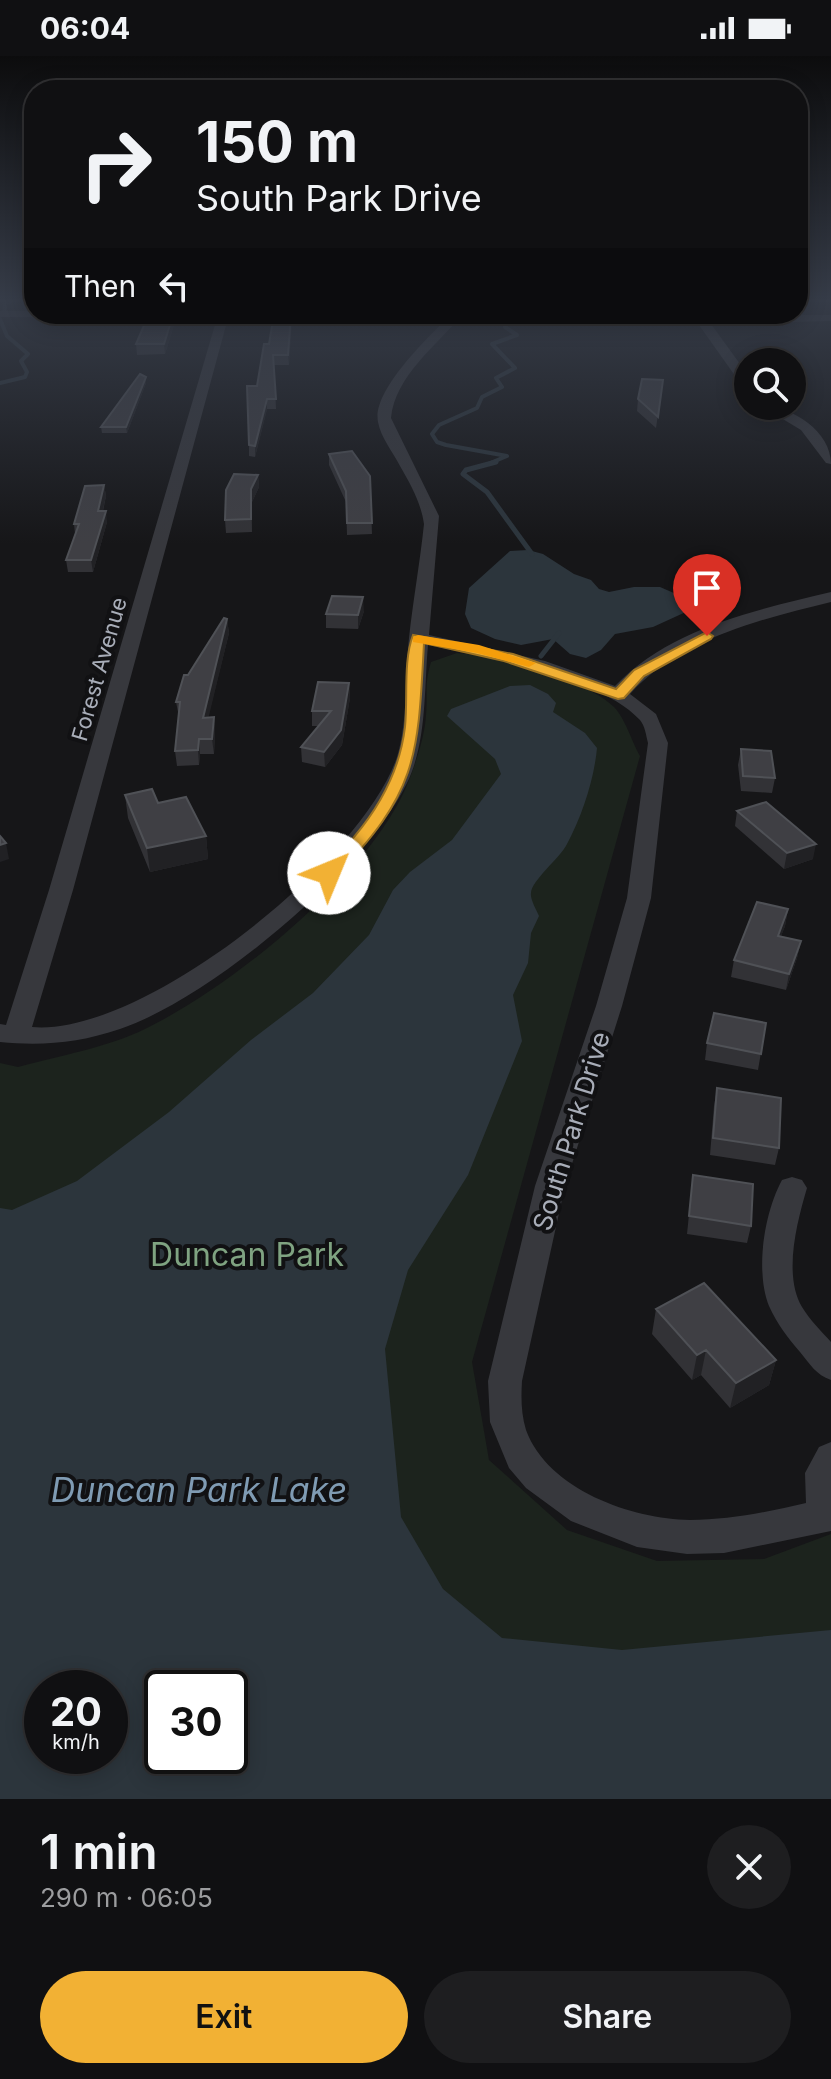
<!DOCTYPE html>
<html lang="en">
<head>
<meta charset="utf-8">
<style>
	:root { --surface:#101012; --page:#1e1e20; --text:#f1f3f6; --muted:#9c9d9f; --line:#303032; --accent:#f2b134 }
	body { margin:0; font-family:Inter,sans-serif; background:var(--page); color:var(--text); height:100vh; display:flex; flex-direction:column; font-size:30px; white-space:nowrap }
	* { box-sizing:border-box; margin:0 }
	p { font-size:26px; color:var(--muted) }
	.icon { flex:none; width:44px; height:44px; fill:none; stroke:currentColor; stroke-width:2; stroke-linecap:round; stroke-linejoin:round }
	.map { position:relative; height:1743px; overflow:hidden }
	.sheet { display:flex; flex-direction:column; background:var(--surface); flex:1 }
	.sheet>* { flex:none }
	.guide { position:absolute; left:24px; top:24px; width:784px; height:244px; border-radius:32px; box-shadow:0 4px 20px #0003,0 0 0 2px var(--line); background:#101012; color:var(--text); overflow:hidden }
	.controls { position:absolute; left:734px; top:292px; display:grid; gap:16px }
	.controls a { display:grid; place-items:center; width:72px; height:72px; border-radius:50%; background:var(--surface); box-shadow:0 4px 20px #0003,0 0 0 2px var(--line); font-size:40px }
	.speed { position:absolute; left:24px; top:1614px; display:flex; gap:16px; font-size:40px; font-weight:700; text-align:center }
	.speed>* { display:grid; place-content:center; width:104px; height:104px; border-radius:50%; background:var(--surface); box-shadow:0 4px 20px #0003,0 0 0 2px var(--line); line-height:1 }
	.speed small { font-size:20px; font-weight:400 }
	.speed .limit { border:4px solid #111; border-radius:12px; background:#fff; color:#111 }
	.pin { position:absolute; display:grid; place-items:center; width:68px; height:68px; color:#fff; margin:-82px -34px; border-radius:50% 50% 50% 0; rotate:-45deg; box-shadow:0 0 8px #0007 }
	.pin .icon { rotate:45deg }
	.me { position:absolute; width:88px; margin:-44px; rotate:45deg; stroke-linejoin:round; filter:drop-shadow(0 0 6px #0008) }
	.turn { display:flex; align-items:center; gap:28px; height:168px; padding:0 40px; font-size:36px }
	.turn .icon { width:104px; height:104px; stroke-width:2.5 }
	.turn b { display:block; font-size:56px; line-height:68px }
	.then { display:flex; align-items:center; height:76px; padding:0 40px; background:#0003; gap:16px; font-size:30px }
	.round { display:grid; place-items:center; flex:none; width:84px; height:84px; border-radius:42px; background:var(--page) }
	.summary { display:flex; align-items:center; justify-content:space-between; height:136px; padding:0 40px }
	h1 { font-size:48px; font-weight:600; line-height:60px }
	.action { display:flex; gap:16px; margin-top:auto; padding:16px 40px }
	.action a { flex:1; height:92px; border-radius:48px; background:var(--accent); color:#111; font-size:32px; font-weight:600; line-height:92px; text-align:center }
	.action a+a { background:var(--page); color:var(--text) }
	.status { display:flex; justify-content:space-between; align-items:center; height:56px; padding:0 40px; background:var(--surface); direction:ltr }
	.status svg { height:22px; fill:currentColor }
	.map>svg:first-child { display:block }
	.green { fill:#1c231d; fill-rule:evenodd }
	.water { fill:#2c353c; fill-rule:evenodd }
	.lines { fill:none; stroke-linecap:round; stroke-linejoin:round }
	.stream-far1 { stroke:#2c353c; stroke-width:4 }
	.stream { stroke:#2c353c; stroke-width:5 }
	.minor { fill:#37383d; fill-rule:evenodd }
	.wall { fill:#323236 }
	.shaded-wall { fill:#212124 }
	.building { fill:#3f3f44; stroke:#4f5156; stroke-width:2 }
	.route { fill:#f2b134; stroke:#9d7322; stroke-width:2 }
	.slow { fill:#f59e0b }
	.labels { text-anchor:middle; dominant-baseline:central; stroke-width:8; stroke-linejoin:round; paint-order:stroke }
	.far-street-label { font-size:22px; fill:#a8adb8; stroke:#111113 }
	.street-label { font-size:26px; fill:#a8adb8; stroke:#111113 }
	.near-park-label { font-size:32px; fill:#7fa381; stroke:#111113 }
	.near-water-label { font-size:34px; font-style:italic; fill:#7f9bb3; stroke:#111113 }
</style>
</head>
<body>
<div class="status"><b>06:04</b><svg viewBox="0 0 49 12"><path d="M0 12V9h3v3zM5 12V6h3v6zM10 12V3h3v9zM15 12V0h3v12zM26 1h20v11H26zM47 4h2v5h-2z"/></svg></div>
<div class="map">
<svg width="831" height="1743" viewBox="0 0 831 1743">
	<rect width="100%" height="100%" fill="#161618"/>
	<path class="green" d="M457 597C499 601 582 621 614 651 625 662 632 686 640 700L472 1306 489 1404 567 1474 657 1505 764 1503 831 1478V1743H0V1007L18 1011C58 1000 109 991 145 973 233 930 369 820 407 729 415 710 425 680 426 659 428 637 424 629 431 606ZM42 1632H110V1700H42ZM162 1632H230V1700H162Z"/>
	<path class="water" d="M528 494 543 498 574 518 591 524 599 533 609 536 634 531H660L683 541 688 555 653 571 615 578 601 594 586 602 570 598 553 583 521 589 495 583 471 572 465 558 469 532 510 495Z
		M530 629 548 638 556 647 553 656 585 677 597 692C594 724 582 760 567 788 560 802 531 825 531 837 530 843 536 853 539 860L531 877 528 907 513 939 522 985 468 1119 408 1214 385 1293 401 1461 443 1533 502 1582 622 1594 831 1574V1743H0V1152L12 1154 77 1125 169 1056 251 984 313 937 369 879 393 834 410 816 452 784 501 718 495 703 447 660 451 653 510 630ZM42 1632H110V1700H42ZM162 1632H230V1700H162Z"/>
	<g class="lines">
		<path class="stream-far1" d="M4 256 5 249 11 244
			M0 263 7 280 28 298 21 305 27 316 25 321 0 327
			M488 408 507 400 446 389 437 386 432 378 439 369 477 352 482 341 502 331 496 322 515 312 492 288 517 279 505 271 506 258"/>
		<path class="stream" d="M496 406 466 414 463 418 487 436 532 498
			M541 600 559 577"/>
		<path class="minor" d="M0 255H34V258H463C437 289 395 320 391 362L439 460 429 579 545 605 615 630C670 572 756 554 831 536V546C761 563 680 583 630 638L656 658 668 687 651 842 622 950 565 1130 522 1325C521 1341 521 1358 526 1374 548 1434 632 1463 690 1464 729 1464 768 1456 806 1447L805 1417 819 1391 831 1386V1475L724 1497 687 1498 637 1491 571 1465 526 1432 509 1412 490 1366 488 1325 535 1130 596 950 627 842 648 687C646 679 645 670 640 664 601 621 484 600 428 589 424 634 427 686 407 727 365 813 210 943 120 973 79 987 42 990 0 986V968L6 969 49 834 217 262 0 261ZM228 262 446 263C426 284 372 335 378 366 381 382 393 396 400 410 411 429 421 447 424 468 420 506 413 545 409 582 405 617 408 667 397 701 363 804 142 981 32 971L73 834Z
			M724 259H831V265L711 268 748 319V332L743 331 699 269 703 263Z
			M761 350C792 350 831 375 831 408L826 407 801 374Z
			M792 1121 802 1124 807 1132C797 1166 783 1219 802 1251 810 1264 821 1275 831 1286V1324C816 1319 810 1308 800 1296 788 1282 777 1268 769 1250 755 1215 764 1157 782 1124Z"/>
	</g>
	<path class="wall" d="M149 258H171L174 269 165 298 137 299 136 288Z
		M292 258 289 309H274L276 353H267L255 401 249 400V389L257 330 269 288Z
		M146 321V327L127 377H102L101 371Z
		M663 324 656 372 637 355 638 343Z
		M329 398 370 420 372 478 347 479 346 446 329 409Z
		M258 419 259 431 252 446V476L226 477 225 464Z
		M104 429 106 440 103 455 107 466 93 516H68L66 504 75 478 74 468Z
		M364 555 358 573 326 572V558Z
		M227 563 229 577 208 661H214L215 676 214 698H200L199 709 177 710 175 695 179 661 176 646 188 619Z
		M349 627 350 642 342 689 325 711 302 706 301 691 319 670H312V655Z
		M741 693 775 722 772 737 741 735 738 709Z
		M125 739 158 747 206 780 208 803 150 816 128 762Z
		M737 755 813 803 784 813 735 770Z
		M788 853 785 870 781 880 801 885 797 902 786 934 731 921 734 904Z
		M766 967 758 1014 705 1004 707 987Z
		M717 1032 779 1092 775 1109 710 1099 714 1050Z
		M693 1119 751 1170 747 1187 687 1178Z
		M656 1253 776 1304 769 1329 730 1352 701 1319 692 1324 652 1278Z"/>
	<path class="shaded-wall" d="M169 258H171V264L173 259 174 269 165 298 164 288Z
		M292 258V265L289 309 288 299Z
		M146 321V327L127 377 126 371Z
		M267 343V353L255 401V390Z
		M258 419 259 431 252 446V476L251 433Z
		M104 429 106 440 100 466 98 455Z
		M106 455 107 466 93 516 91 504Z
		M363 541 364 555 358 573V559Z
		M227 563 229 577 205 676 203 662Z
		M349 627 350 642 342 689 325 711 324 696Z
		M214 661 215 676 214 698 212 683Z
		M199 683 200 698 199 709 198 694Z
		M206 780 208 803 150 816 147 792Z
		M6 787 9 803 0 806V789Z
		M816 788 813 803 784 813 787 797Z
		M788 853 785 870 775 896 778 880Z
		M801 885 797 902 786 934 789 918Z
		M706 1294 701 1319 692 1324 697 1299Z
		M776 1304 769 1329 730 1352 736 1327Z"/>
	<path class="building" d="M149 258H169V259H173L164 288H136Z
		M274 258H291L288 299H273L276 343H267L255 390 249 389 247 330H257L264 288H269Z
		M140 318 146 321 126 371H101Z
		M642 323 663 324 658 361 638 343Z
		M352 395 370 420 372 467H347L346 435 329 398Z
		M234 418 258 419 251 433V463L225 464 226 434Z
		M104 429 98 455H106L91 504H66L79 468H74L85 430Z
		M332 540 363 541 358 559 326 558Z
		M224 562 227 563 203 662 214 661 212 683H199L198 694 175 695 180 646H176L184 619H188Z
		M318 626 349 627 341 674 324 696 301 691 331 655H312Z
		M741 693 771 695 775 722 743 720Z
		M152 733 158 747 186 741 206 780 147 792 125 739Z
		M766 746 816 788 787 797 737 755Z
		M0 780 6 787 0 789Z
		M757 846 788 853 778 880 801 885 789 918 734 904Z
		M714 957 766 967 761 998 707 987Z
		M717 1032 781 1042 779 1092 713 1082Z
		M693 1119 753 1128 751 1170 689 1160Z
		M704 1227 776 1304 736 1327 706 1294 697 1299 656 1253Z"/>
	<linearGradient id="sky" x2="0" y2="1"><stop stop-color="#0c0c0d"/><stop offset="0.5" stop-color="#363c48"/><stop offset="1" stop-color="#363c48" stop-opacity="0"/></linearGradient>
	<rect width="831" height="488" fill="url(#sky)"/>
	<path class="route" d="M707 576 713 580 711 583 644 620 624 642 618 643 504 605 424 587C418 701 418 736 335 821H322L320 817C330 804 344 794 354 781 381 749 400 713 405 671 408 642 403 605 413 579L513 598 616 633 634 614Z"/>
	<path class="slow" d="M418 579 479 589 536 607 529 611 477 597 413 586V581Z"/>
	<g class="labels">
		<g class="far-street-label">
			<text transform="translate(99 613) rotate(-74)">Forest Avenue</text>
		</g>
		<g class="street-label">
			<text transform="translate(571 1075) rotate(-73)">South Park Drive</text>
		</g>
		<g class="near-park-label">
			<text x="247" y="1198">Duncan Park</text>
		</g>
		<g class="near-water-label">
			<text x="199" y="1433">Duncan Park Lake</text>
		</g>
	</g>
</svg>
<div class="controls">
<a><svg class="icon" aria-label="search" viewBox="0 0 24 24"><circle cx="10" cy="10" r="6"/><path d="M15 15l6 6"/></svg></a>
</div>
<div class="speed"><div>20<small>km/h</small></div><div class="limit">30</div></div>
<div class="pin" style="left:707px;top:580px;background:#d93025"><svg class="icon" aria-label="arrive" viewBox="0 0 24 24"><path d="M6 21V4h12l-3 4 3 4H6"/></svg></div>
<svg class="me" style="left:329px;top:817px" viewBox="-20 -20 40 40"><circle r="19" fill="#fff"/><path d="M0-13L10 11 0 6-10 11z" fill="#f2b134"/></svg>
<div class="guide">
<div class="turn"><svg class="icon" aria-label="right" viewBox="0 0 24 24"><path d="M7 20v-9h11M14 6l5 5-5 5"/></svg><div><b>150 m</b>South Park Drive</div></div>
<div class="then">Then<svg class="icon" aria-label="left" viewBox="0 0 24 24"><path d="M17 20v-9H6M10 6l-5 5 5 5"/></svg></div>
</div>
</div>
<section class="sheet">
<div class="summary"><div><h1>1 min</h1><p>290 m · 06:05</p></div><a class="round"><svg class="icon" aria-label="close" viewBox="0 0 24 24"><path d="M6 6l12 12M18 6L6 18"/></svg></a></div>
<div class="action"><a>Exit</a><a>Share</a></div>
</section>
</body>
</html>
